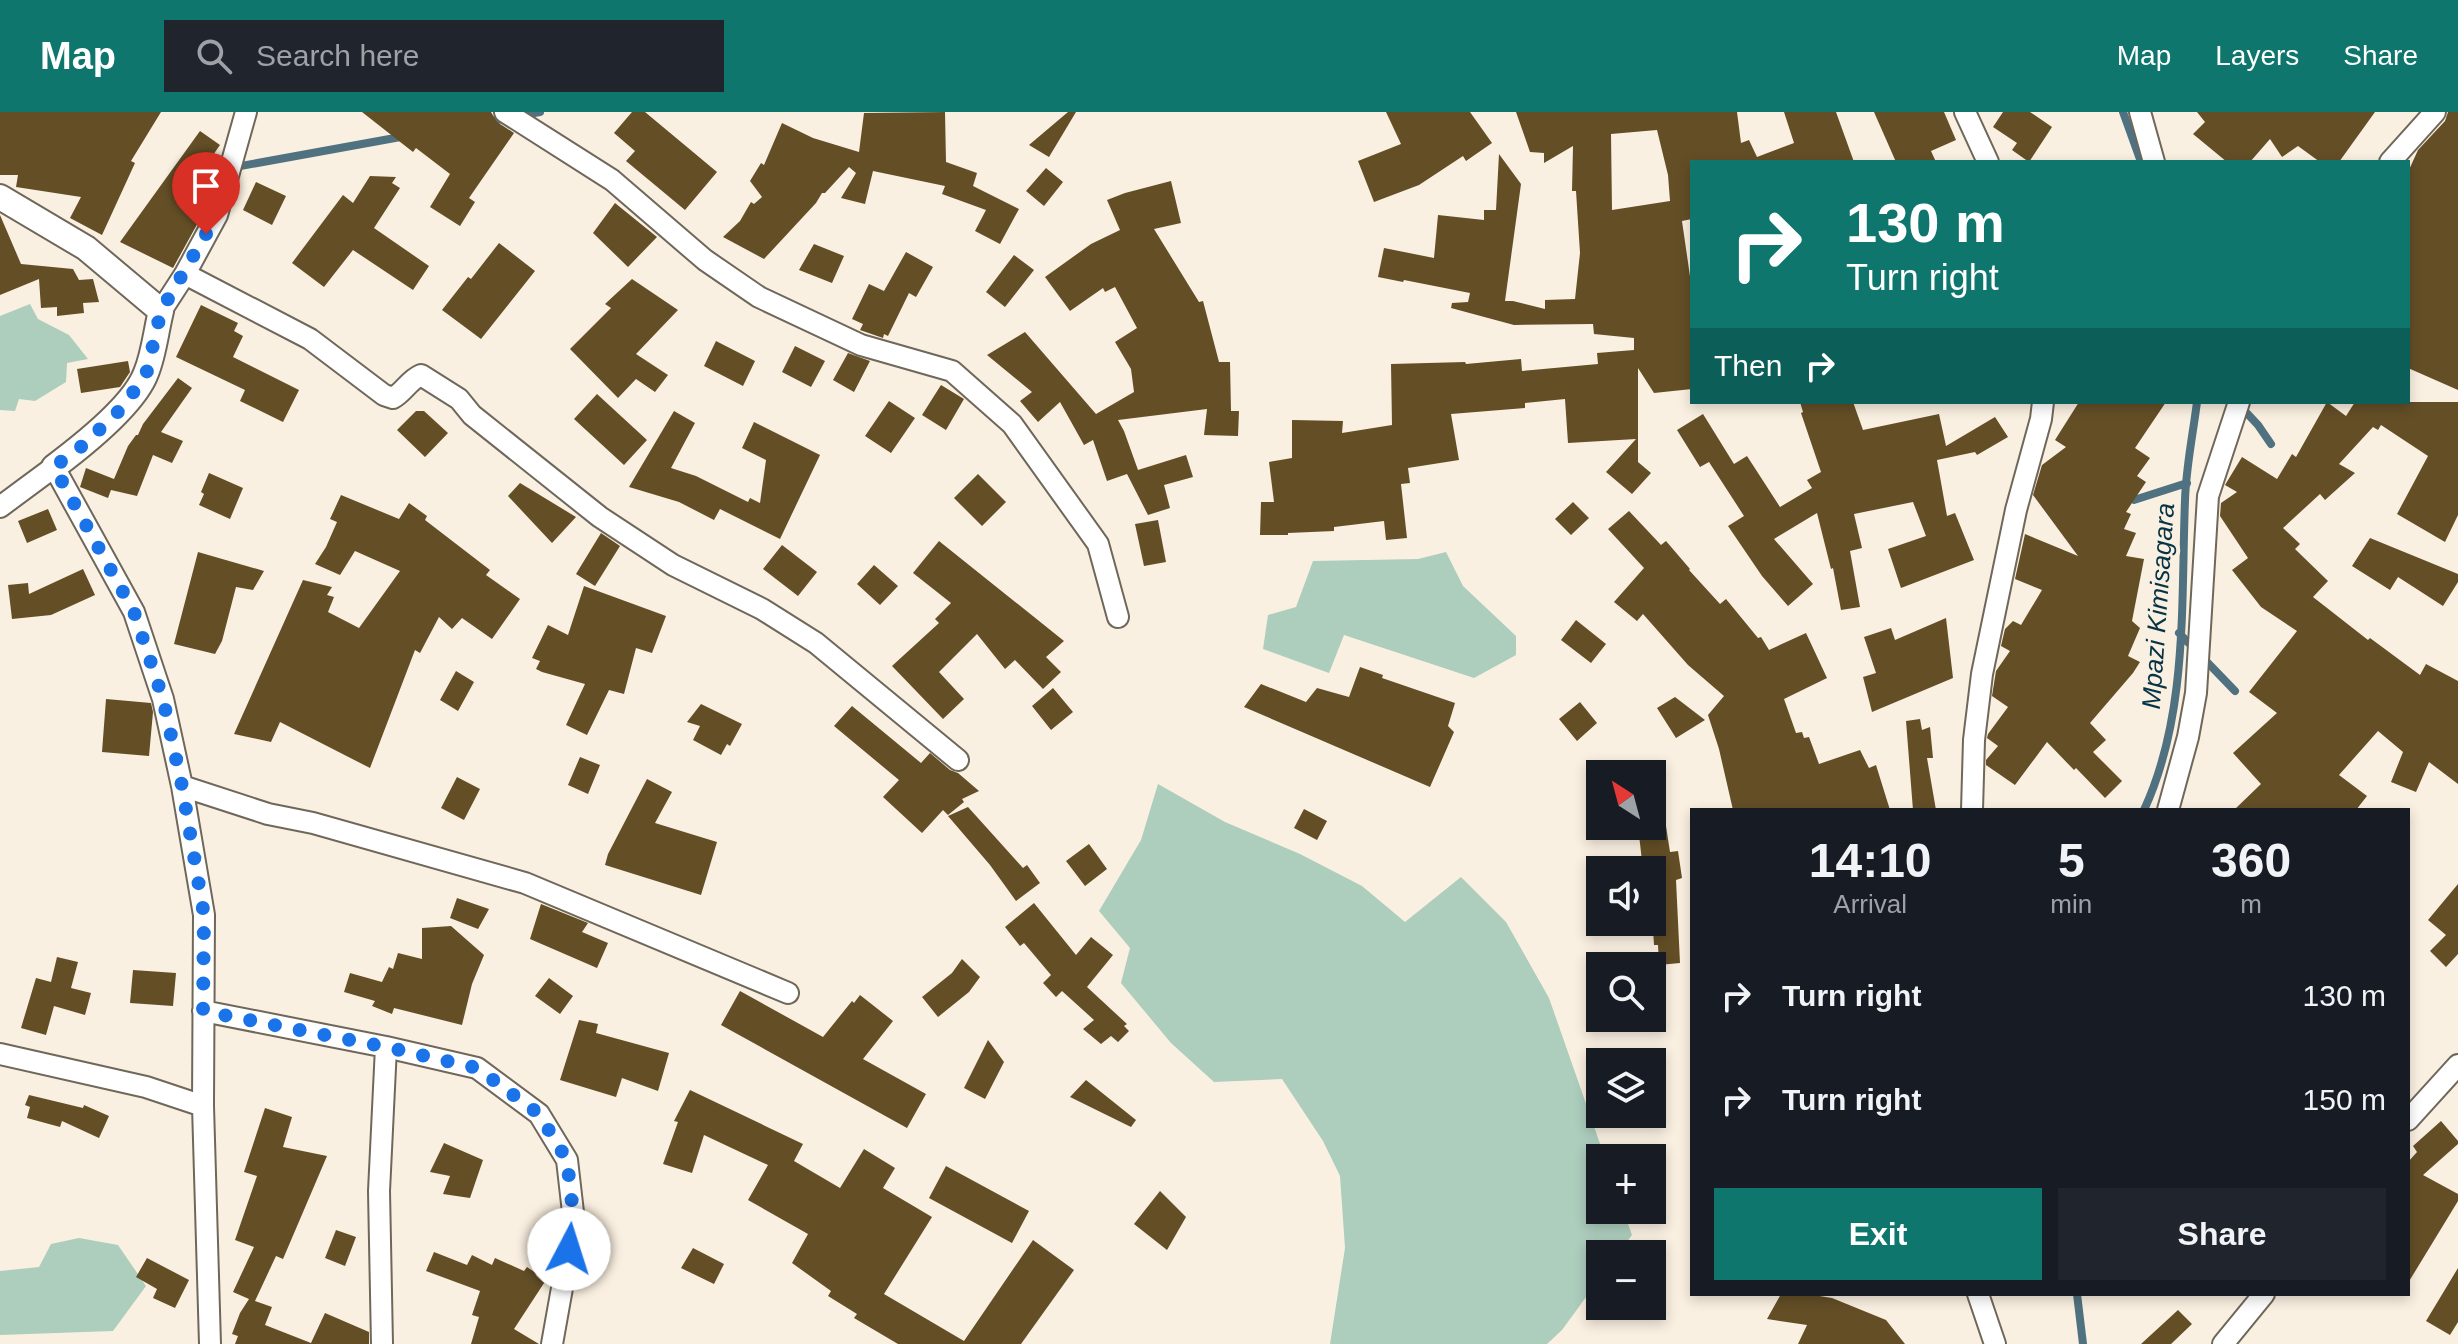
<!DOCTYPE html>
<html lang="en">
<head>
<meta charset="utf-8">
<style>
	:root { --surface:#171b24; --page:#20242c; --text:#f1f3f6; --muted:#9ea1a6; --accent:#0f766e }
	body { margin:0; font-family:Arial,sans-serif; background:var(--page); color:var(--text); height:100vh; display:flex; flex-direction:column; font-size:30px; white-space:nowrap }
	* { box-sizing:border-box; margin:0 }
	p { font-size:26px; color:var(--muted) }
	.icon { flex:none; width:44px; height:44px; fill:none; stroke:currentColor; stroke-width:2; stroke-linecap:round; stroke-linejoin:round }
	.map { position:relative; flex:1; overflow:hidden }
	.sheet { position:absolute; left:1690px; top:696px; width:720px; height:488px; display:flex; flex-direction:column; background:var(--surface); border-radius:0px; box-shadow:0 4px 12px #0003 }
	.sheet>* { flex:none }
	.hud { position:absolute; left:1690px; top:48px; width:720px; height:244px; border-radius:0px; box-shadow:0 4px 12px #0003; background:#0f766e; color:#fff; overflow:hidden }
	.needle { width:52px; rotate:324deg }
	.tools { position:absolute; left:1586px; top:648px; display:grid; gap:16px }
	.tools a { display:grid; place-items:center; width:80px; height:80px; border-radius:0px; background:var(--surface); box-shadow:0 4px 12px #0003; font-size:40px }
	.pin { position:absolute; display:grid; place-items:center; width:68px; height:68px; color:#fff; margin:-82px -34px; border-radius:50% 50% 50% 0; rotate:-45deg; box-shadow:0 0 8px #0007 }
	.pin .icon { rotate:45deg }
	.me { position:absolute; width:88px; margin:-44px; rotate:5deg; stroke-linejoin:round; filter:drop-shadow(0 0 6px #0008) }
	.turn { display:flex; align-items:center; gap:28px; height:168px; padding:0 24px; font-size:36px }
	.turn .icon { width:104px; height:104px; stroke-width:2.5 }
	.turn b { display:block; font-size:56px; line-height:68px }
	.then { display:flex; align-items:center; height:76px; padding:0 24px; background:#0003; gap:16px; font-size:30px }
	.eta { display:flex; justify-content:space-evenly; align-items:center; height:136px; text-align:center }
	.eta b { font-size:48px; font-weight:600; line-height:56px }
	.primary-button { display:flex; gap:16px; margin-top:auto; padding:16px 24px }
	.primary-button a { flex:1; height:92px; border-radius:0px; background:var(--accent); color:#fff; font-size:32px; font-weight:600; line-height:92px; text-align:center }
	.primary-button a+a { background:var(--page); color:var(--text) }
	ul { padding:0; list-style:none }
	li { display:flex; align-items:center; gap:24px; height:104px; padding:0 24px }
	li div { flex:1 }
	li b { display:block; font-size:30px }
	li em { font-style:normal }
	header { display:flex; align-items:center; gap:48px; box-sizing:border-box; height:112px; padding:0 40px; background:var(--accent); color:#fff }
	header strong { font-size:38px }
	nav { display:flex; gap:44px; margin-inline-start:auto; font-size:28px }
	.search { width:560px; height:72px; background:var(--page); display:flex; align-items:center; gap:20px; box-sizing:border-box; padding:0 28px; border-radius:0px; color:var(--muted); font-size:30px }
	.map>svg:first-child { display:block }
	.green { fill:#adcdbd }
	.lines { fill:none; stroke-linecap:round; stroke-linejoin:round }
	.stream { stroke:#507280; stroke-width:8 }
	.building { fill:#634e26; fill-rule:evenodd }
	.minor-casing { stroke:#6f6759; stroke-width:24 }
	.tertiary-casing { stroke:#6f6759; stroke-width:28 }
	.minor { stroke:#fff; stroke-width:20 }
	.tertiary { stroke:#fff; stroke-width:24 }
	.route { stroke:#1a73e8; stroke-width:14; stroke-dasharray:0 25.2 }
	.labels { text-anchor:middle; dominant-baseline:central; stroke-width:8; stroke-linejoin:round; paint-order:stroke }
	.water-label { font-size:26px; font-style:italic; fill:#063446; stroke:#faf0e1 }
</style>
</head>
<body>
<header>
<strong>Map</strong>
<div class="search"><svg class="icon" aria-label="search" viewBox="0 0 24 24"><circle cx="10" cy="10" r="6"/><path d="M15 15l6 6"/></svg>Search here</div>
<nav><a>Map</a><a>Layers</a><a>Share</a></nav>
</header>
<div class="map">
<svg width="2458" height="1232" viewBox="0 0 2458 1232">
	<rect width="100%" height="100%" fill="#faf0e1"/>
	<path class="green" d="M30 192 38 207 69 223 88 247 67 251 66 270 35 289 19 287 15 299 0 298V204Z
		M1446 440 1463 474 1516 524V543L1474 566 1344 523 1329 561 1263 537 1268 503 1296 495 1313 449 1418 447Z
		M1158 672 1225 710 1300 742 1362 774 1405 810 1461 765 1506 810 1549 886 1605 1046H1600V1098H1623L1632 1123 1618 1142H1600V1166L1562 1218 1547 1232H1330L1345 1136 1340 1064 1323 1029 1282 967 1214 970 1171 931 1121 871 1130 836 1099 799 1141 728Z
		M79 1126 118 1133 146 1174 113 1219 0 1223V1159L39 1155 51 1132Z"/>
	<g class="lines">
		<path class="stream" d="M2123 0 2141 50
			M486 10 540 0
			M191 63 406 24
			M2241 295 2258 313 2271 332
			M2134 388 2187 371
			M2179 521 2235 579
			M2144 698C2188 603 2181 491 2185 388 2186 355 2193 322 2197 290
			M2077 1182 2083 1232"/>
	</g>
	<path class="building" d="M0 0H161L131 49 135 51 102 123 70 106 81 85 16 75 18 63H0Z
		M362 0H491L497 10 514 21 469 86 475 90 460 114 430 95 450 62 416 36 413 40Z
		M632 0H645L717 60 685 98 626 49 635 39 614 21Z
		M945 0 946 50 977 61 973 74 1019 97 1000 132 975 119 986 98 942 82 945 74 873 59 865 92 841 86 856 61 849 55 825 81H822L816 91 764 147 723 125 740 109 751 90 754 92 762 85 750 69 761 51 764 53 782 11 813 26 859 40 864 1Z
		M1068 0H1076L1049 45 1029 33Z
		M1386 0H1470L1492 31 1466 49 1463 44 1419 73 1374 90 1358 49 1401 32Z
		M1516 0H1737L1741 31 1749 28 1757 45 1794 31 1784 0H1836L1854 50H1692V107L1682 109 1692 178V277L1654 281 1638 256V350L1651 361 1632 382 1606 360 1636 327 1568 331 1565 287 1525 291V296L1451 302 1459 348 1408 356 1410 371 1401 372 1407 426 1386 428 1384 409 1334 415V419L1288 421V423H1260L1261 390H1274L1269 350 1292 346V308L1343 309 1342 321 1392 313 1391 252 1465 250 1466 252 1521 247 1522 259 1598 252 1597 241 1634 238V226L1594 222 1593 212 1514 213 1451 196 1452 191 1468 190 1470 181 1404 168 1403 170 1378 165 1384 136 1434 146 1438 103 1484 108V98H1496L1499 42 1521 72 1505 189H1513L1545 197V188L1575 187 1580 141 1576 79H1572L1573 34 1544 51V41L1530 40ZM1657 18 1668 63 1670 89 1612 98 1611 22Z
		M1874 0H1944L1956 28 1931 39 1936 50H1896Z
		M2003 0H2030L2052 15 2029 50 2012 38 2017 31 1993 15Z
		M2197 0H2375L2339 50H2320L2298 34 2282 45 2270 27 2250 50H2227L2193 22 2205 10Z
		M2448 0H2458V278L2408 256V60L2418 38 2445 9Z
		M200 19 220 33 190 76 208 87 205 98 173 156 120 130Z
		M1046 56 1063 70 1044 94 1026 79Z
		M370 64 396 65 392 71 400 76 374 116 429 154 413 178 353 138 324 175 292 151 343 83 353 91Z
		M1171 69 1181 111 1154 117 1199 190 1203 189 1219 250H1230L1231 299H1239L1238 324 1204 323 1207 297 1118 308 1124 319 1138 358 1186 343 1193 365 1164 373 1170 396 1148 403 1127 362 1107 369 1093 328 1084 333 1060 290 1038 310 1020 289 1032 280 987 243 1025 220 1096 302 1134 280 1131 257 1115 230 1137 216 1115 175 1105 180 1103 176 1070 199 1045 165 1091 132 1120 118 1107 88 1125 81Z
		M256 70 286 84 272 113 243 98Z
		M615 91 657 125 628 155 593 121Z
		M0 103 21 152 73 157 79 168 93 167 99 190 83 191 84 201 57 204V195L41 196 39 167 0 183Z
		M499 131 535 159 481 227 442 198 468 165 471 167Z
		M814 132 844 144 832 171 799 158Z
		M906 140 933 155 916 185 909 181 888 224 884 222 883 226 860 218 863 212 852 207 869 172 884 179Z
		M1014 143 1034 158 1005 195 986 180Z
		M632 167 678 198 636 242 668 263 655 280 636 267 618 286 570 237 611 196 605 192Z
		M201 193 238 211 234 219 243 224 233 245 299 278 283 310 240 289 245 278 176 245Z
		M716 229 755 249 743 274 704 254Z
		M795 234 825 249 811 275 782 260Z
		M848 241 870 249 854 280 833 268Z
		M128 249 130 260 120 275 81 281 77 257Z
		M178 266 192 276 161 320 183 329 172 351 153 343 137 384 111 378 108 386 80 375 86 356 114 367 128 334 136 323H138L143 312Z
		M941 273 964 287 946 318 922 303Z
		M597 282 647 328 624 353 574 307Z
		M889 289 915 306 891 341 865 324Z
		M1800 290H1853L1863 318 1939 302 1946 334 1995 305 2008 325 1977 343 1975 340 1937 348 1947 404 1955 401 1974 448 1901 476 1888 437 1926 424 1913 390 1854 402 1862 436 1850 439 1860 495 1841 498 1833 456 1831 457 1817 401 1774 427 1813 472 1788 494 1762 464 1728 414 1744 404 1709 350 1700 355 1677 318 1703 302 1734 352 1747 344 1780 395 1812 376 1807 368 1821 360 1801 301 1803 300Z
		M2079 290H2166L2135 336 2150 346 2137 364 2146 370 2126 400 2131 402 2124 417 2136 421 2126 444 2144 447 2132 509 2140 516 2128 544 2140 550 2133 561 2090 611 2106 628 2093 640 2122 669 2105 686 2076 656 2074 658 2047 630 2015 673 1986 653V648L1998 634 1987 626 1988 622 2008 595 1992 584 1996 559 2010 539 2001 534 2005 517 2013 509 2021 513 2042 478 2015 467 2025 422 2078 444 2033 383 2042 353 2066 335 2055 328Z
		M2327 290 2346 304 2355 290H2458V403L2445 430 2397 402 2428 344 2381 313 2378 318 2373 315 2339 352 2355 361 2325 388 2320 382 2283 416 2300 432 2295 437 2328 469 2313 485 2368 528 2370 526 2420 563 2426 552 2458 569V672L2429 650 2416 680 2391 670 2403 640 2378 619 2339 663 2367 684 2356 698H2234L2261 672 2233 641 2277 601 2249 580 2297 519 2261 495 2232 458 2248 446 2220 404 2221 391 2237 380 2225 373 2242 345 2277 367 2292 342 2296 345Z
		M416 299H424L448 321 425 345 397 318Z
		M674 299 695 311 671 356 696 364 748 390 750 386 760 391 766 348 742 336 754 310 820 343 780 427 720 397 714 408 679 390 629 375Z
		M209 361 243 376 230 407 199 393 204 382 201 380Z
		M978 362 1006 390 982 414 954 386Z
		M520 371 576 405 552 431 508 384Z
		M341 383 399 407 409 391 427 404 425 408 490 458 486 463 520 487 492 527 462 506 452 517 439 505 420 541 415 538 370 656 280 610 271 630 234 622 303 468 332 475 327 483 334 485 328 500 359 516 400 459 355 439 340 463 315 452 326 435 337 410 330 407Z
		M1573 390 1589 406 1571 423 1555 407Z
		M48 397 57 418 27 431 18 409Z
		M1629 399 1661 433 1666 429 1690 457 1689 458 1720 492 1726 487 1758 526 1761 525 1769 538 1806 521 1827 566 1784 587 1796 621 1802 620 1804 626 1809 625 1819 652 1860 638 1869 656 1876 653 1890 698H1733L1719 637 1708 603 1724 584 1688 553 1643 502 1637 509 1614 490 1644 456 1608 417Z
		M1158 408 1166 450 1144 454 1135 412Z
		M601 421 620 434 595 474 576 462Z
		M2370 426 2458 462V470L2443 494 2398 465 2390 478 2352 454Z
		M939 429 1064 529 1046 545 1061 560 1043 577 1015 548 1005 557 977 522 939 560 964 587 943 607 892 554 939 511 935 507 951 491 913 461Z
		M782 433 817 460 798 484 763 457Z
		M198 440 264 459 253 478 236 475 222 529 215 542 174 532Z
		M874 453 898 474 880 493 857 472Z
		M83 457 95 483 51 503 12 507 8 473 28 471 29 482Z
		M584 474 666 504 652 541 636 536 624 582 609 578 587 623 566 613 585 572 542 560 536 557 540 549 532 546 548 513 568 523Z
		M1946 506 1953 566 1872 600 1863 565 1876 561 1864 525 1891 516 1895 528Z
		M1576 508 1606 532 1591 551 1561 528Z
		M1360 555 1383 563 1382 566 1455 591 1448 614 1454 620 1430 675 1244 595 1261 572 1306 590 1317 576 1349 585Z
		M456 559 474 570 458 599 440 588Z
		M1053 576 1073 600 1051 618 1032 594Z
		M1675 585 1705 608 1676 626 1657 596Z
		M106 587 151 591 153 600 149 644 102 640Z
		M1580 590 1597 611 1577 629 1559 607Z
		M701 592 742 612 730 634 727 632 721 643 693 628 700 614 687 610Z
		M852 594 921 651 930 641 950 658 958 661 979 679 962 687 964 690 948 703 943 698 922 721 883 685 899 668 834 614Z
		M1920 607 1922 618 1930 615 1933 646H1927L1936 698H1913L1906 609Z
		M580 645 600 653 588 682 568 673Z
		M457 665 480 677 464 708 441 696Z
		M647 667 672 680 655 711 717 730 701 783 605 753 608 742Z
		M968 695 1023 756 1027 753 1040 771 1016 789 990 753 948 704Z
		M1304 697 1327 709 1317 728 1294 716Z
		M1638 714H1666L1670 740 1678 739 1682 766 1676 768 1680 851 1659 853 1658 833H1654L1652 802H1660L1652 758H1643Z
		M1089 732 1107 757 1085 774 1066 749Z
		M2458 772V842L2446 855 2430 839 2446 823 2428 808Z
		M457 786 489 797 478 817 450 806Z
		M1034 791 1076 843 1091 825 1113 843 1087 875 1127 912 1124 914 1129 919 1118 930 1111 924 1101 932 1083 917 1094 908 1062 879 1056 885 1043 871 1051 863 1024 831 1020 834 1005 815Z
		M541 792 588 811 582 820 608 831 597 856 530 827Z
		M451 814 484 843 472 872 462 913 394 896 392 902 372 894 375 889 344 880 350 861 382 870 389 855 393 857 398 841 422 847V816Z
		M57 845 78 850 71 876 91 881 85 903 54 894 46 923 21 916 36 866 51 870Z
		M962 847 980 865 969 880 938 905 922 885 952 861Z
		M133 858 176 861 173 894 130 891Z
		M549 866 573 884 560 902 535 884Z
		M740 879 823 925 852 889 854 891 860 883 893 909 863 947 926 982 907 1016 721 913Z
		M579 908 598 912 596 921 669 941 658 979 622 966 616 985 560 968Z
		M988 928 1004 950 985 987 964 976Z
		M1086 968 1136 1008 1131 1015 1070 985Z
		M690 978 803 1032 794 1049 840 1076 864 1037 895 1056 883 1076 932 1105 884 1182 964 1229 1033 1128 1074 1158 1021 1232H898L854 1206 857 1202 828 1184 831 1179 792 1151 808 1122 748 1088 768 1053 704 1023 692 1061 663 1052 678 1010 674 1009Z
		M29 983 83 996 84 993 109 1004 99 1026 62 1009 60 1015 27 1006 30 995 25 993Z
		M265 996 292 1005 283 1035 327 1044 283 1147 276 1144 255 1189 272 1195 265 1213 311 1231 325 1201 369 1220V1232H235L238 1224 232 1222 240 1201 249 1187 233 1180 254 1135 235 1128 257 1064 244 1060Z
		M2441 1009 2458 1029V1032L2423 1063 2458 1082V1089L2408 1171V1050L2417 1040 2413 1034Z
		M444 1031 483 1048 470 1086 443 1082 450 1064 430 1060Z
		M946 1054 1029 1099 1012 1131 929 1086Z
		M1160 1079 1186 1105 1167 1138 1134 1112Z
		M336 1118 356 1125 345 1154 325 1146Z
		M693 1136 724 1152 714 1172 681 1156Z
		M434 1140 467 1153 472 1143 492 1153 495 1146 524 1159 527 1155 546 1168 514 1217 539 1232H471L479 1205 472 1203 480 1179 426 1159Z
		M147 1146 189 1168 175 1196 153 1186 157 1177 136 1165Z
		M2458 1156V1210L2450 1223 2426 1209Z
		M1781 1182H1807L1832 1186 1886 1208 1905 1232H1798L1807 1213 1767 1207Z
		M2178 1198 2192 1212 2171 1232H2141Z"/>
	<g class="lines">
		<g class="minor-casing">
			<path id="minor" d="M505 0 612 68 705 148 759 185 861 233 952 259 1012 312 1098 432 1118 505
				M1965 0 1988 50
				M2140 0 2154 50
				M2390 50 2435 0
				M185 162 217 103 246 0
				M161 199 185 162 310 227 384 283 393 286C404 280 409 268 421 263L459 287 472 303 600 405 673 453 762 497 816 531 958 648
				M0 395 54 355 134 500 163 587 182 674 204 803 203 994 210 1232
				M182 674 268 702 313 711 525 771 788 881
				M1972 698 1974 628 1982 562 2016 398 2041 307 2043 290
				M2168 698 2188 625 2196 581 2208 384 2239 290
				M203 899 386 935 477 956 539 1002 567 1048 574 1109 552 1232
				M0 942 146 975 203 994
				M2408 1008 2458 953
				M1978 1182 1995 1232
				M382 1232 379 1079 386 935
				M2223 1232 2264 1182"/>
		</g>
		<g class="tertiary-casing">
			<path id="tertiary" d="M0 85 86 136 161 199C156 219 154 242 146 261 134 293 82 334 54 355"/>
		</g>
		<use href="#minor" class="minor"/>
		<use href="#tertiary" class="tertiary"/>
	</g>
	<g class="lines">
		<path class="route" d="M206 122 161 199 146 263 121 297 82 334 54 355 134 500 163 587 182 674 204 803 203 899 386 935 477 956 539 1002 567 1048 574 1109 569 1137"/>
	</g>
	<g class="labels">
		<g class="water-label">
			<text transform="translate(2158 494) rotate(-86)">Mpazi Kimisagara</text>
		</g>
	</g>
</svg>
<div class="tools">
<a><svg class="needle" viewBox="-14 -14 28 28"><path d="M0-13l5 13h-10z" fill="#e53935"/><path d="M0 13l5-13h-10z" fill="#9ea1a6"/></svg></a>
<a><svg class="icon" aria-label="sound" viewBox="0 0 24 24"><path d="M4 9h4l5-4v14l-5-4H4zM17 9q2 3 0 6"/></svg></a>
<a><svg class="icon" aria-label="search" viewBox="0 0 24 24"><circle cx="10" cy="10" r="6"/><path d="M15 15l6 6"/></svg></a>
<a><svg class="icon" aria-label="layers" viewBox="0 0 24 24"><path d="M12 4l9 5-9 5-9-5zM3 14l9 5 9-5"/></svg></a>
<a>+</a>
<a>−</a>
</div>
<div class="pin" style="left:206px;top:122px;background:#d93025"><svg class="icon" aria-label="arrive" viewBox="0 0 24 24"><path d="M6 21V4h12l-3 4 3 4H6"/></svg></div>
<svg class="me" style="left:569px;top:1137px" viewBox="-20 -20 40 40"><circle r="19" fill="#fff"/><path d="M0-13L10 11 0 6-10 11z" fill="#1a73e8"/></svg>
<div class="hud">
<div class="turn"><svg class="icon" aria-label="right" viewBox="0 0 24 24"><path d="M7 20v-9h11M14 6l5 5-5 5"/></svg><div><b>130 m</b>Turn right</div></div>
<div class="then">Then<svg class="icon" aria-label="right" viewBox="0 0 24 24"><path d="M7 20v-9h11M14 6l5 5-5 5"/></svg></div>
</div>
<section class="sheet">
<div class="eta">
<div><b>14:10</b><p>Arrival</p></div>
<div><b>5</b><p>min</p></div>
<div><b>360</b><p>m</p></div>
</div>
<ul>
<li><svg class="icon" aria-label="right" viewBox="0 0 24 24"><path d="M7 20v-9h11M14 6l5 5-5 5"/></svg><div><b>Turn right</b></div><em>130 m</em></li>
<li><svg class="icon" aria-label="right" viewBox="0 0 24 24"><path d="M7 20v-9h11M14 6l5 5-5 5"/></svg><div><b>Turn right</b></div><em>150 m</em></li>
</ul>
<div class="primary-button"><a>Exit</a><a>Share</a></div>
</section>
</div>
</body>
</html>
